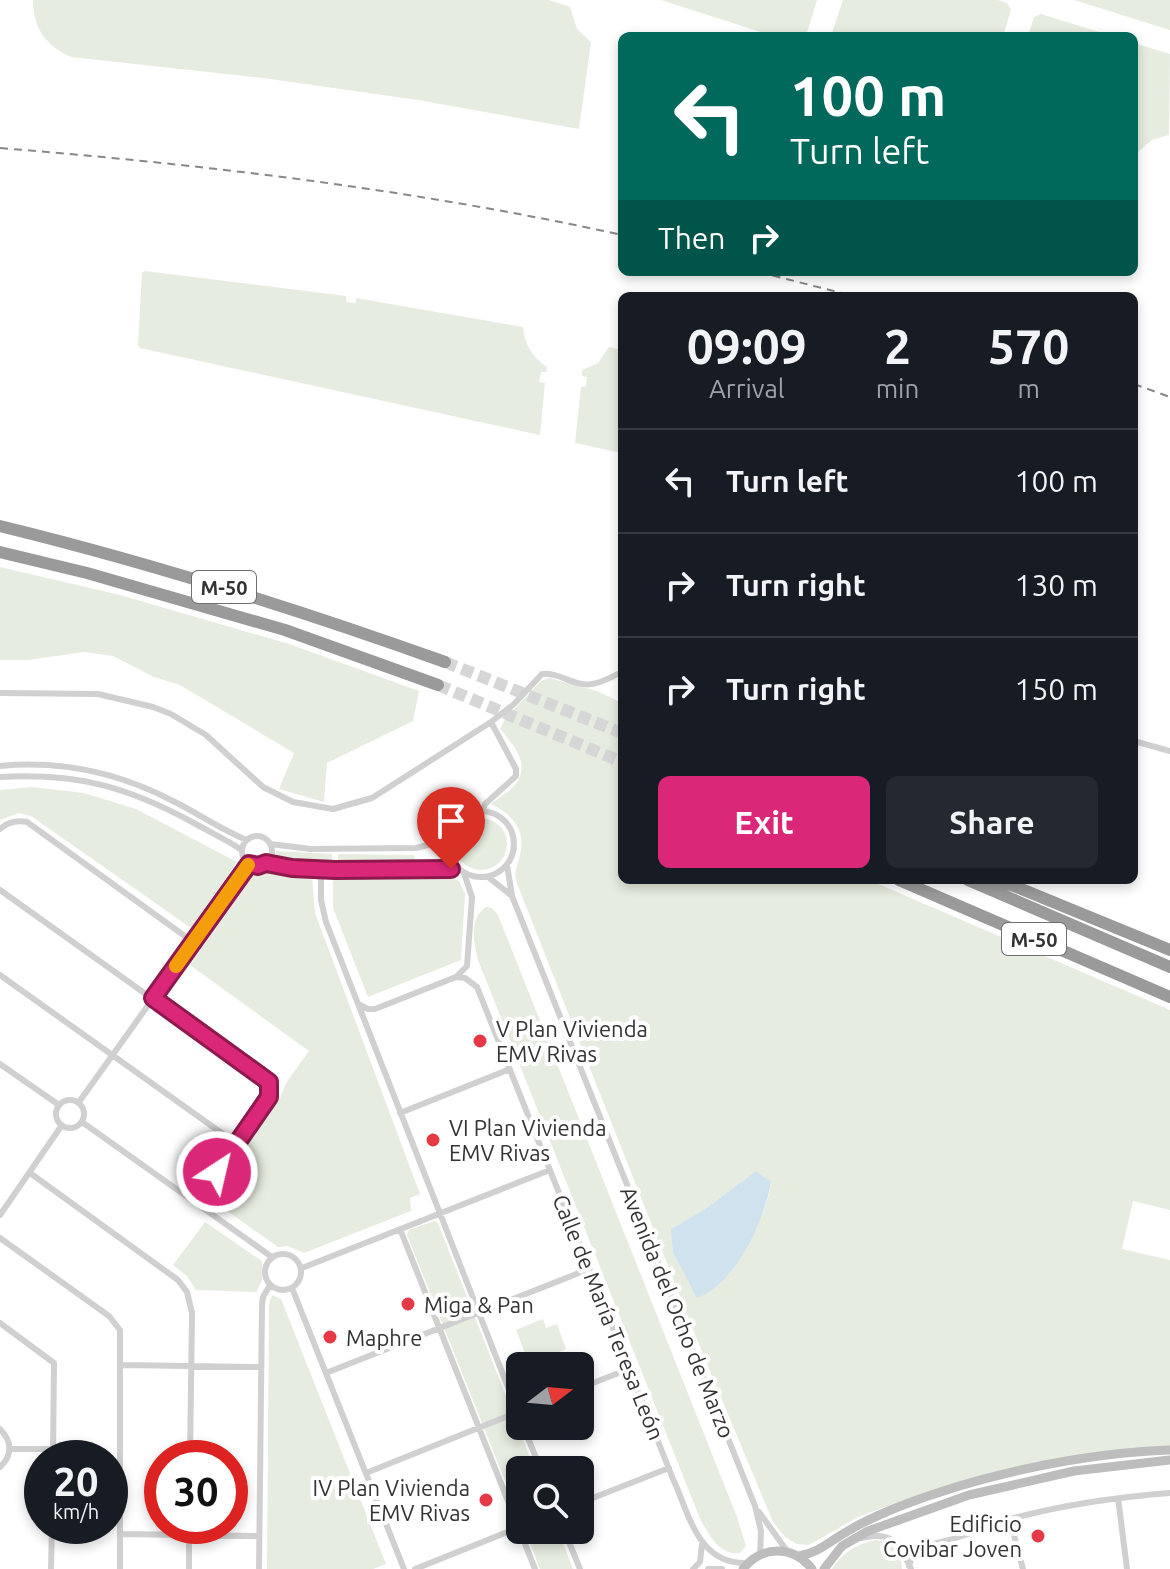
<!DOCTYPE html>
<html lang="en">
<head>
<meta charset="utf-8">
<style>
	:root { --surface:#171b24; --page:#242831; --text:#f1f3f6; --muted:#9ea1a6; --line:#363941; --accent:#db2777 }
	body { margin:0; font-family:Ubuntu,sans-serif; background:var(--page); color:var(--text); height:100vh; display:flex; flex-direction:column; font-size:30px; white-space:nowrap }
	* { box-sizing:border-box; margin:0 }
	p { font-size:26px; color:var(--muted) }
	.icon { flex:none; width:44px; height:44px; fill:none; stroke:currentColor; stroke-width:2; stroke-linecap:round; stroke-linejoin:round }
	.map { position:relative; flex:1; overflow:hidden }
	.panel { position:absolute; left:618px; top:292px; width:520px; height:592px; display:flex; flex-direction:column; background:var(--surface); border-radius:12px; box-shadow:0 4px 12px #0003 }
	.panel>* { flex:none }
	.hud { position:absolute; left:618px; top:32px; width:520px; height:244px; border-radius:12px; box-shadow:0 4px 12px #0003; background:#00695c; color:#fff; overflow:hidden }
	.needle { width:52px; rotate:74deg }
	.controls { position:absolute; left:506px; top:1352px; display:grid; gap:16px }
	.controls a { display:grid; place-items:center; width:88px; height:88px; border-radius:12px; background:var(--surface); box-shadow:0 4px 12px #0003; font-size:40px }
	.speed { position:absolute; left:24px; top:1440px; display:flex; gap:16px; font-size:40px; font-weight:700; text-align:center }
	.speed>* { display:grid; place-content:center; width:104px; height:104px; border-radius:50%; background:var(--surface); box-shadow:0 4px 12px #0003; line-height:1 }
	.speed small { font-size:20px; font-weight:400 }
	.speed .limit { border:12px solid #d22; background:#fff; color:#111 }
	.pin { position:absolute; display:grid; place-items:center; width:68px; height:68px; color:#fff; margin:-82px -34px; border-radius:50% 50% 50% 0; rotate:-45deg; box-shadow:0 0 8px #0007 }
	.pin .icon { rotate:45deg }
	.me { position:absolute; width:88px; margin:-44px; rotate:35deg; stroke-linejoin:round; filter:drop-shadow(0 0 6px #0008) }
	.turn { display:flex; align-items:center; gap:28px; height:168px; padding:0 40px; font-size:36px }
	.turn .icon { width:104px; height:104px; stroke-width:2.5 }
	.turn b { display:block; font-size:56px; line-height:68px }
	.then { display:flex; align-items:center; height:76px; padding:0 40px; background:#0003; gap:16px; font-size:30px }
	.eta { display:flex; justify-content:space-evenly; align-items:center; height:136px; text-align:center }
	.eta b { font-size:48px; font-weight:700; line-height:56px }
	.primary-button { display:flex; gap:16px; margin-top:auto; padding:16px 40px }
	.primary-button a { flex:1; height:92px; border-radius:12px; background:var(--accent); color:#fff; font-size:32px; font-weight:700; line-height:92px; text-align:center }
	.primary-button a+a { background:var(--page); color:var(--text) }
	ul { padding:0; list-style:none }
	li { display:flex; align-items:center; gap:24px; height:104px; padding:0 40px; border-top:2px solid var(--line) }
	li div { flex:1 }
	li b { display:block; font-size:30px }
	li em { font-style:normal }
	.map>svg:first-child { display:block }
	.green { fill:#e6ecdf; fill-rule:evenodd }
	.water { fill:#cfe2ee }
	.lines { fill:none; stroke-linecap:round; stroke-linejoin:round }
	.highway-tunnel { stroke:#d6d6d6; stroke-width:12; stroke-dasharray:12 6; stroke-linecap:butt }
	.street { stroke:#d0d0d0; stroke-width:6 }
	.secondary { stroke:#bdbdbd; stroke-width:9 }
	.highway { stroke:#9a9a9a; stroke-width:12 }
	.rail { stroke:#888; stroke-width:2; stroke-dasharray:8 6; stroke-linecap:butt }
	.route-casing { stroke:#8e194d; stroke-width:20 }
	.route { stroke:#db2777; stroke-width:14 }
	.slow { stroke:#f59e0b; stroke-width:14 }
	.poi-dot { fill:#e63946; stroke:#fff; stroke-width:3 }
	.labels { text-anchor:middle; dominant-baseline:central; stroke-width:8; stroke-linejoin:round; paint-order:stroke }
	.shield { fill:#fff; stroke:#707070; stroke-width:2 }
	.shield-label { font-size:20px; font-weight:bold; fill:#333 }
	.poi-label { font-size:22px; fill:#333; stroke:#fff; text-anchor:start }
	.street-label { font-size:22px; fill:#333; stroke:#fff }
</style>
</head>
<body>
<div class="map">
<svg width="1170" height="1569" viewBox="0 0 1170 1569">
	<rect width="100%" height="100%" fill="#fff"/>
	<path class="green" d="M33 0H549L570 7 577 29 591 42 579 129 418 100 263 78 71 57C46 46 33 28 33 0Z
		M661 0H817L806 36H773Z
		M843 0H998L1007 3 1011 10 1003 36H831Z
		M1074 0H1170V30Z
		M1041 14 1112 36H1028L1034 17Z
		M1134 43 1170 54 1169 135 1152 140 1138 152 1134 151Z
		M145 271 346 296V302L356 303V298L523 327C525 345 532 357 547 367L546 372H541L539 382 545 383 540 435 140 348 138 345 142 273Z
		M609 347 622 350V453L575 443 581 387 586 386 587 377 582 376V370L598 363Z
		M0 567 120 595 289 644 419 691 413 721 327 763 324 802 279 789 294 753 180 685 154 677 113 656 84 652 28 660H0Z
		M549 678 597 691 622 703V880H869L1170 1010V1210L1133 1201 1122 1249 1170 1260V1446L1116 1450 901 1501 858 1517 809 1545 797 1544 786 1538 773 1522 700 1347 516 881C514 871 518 865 520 855 526 830 513 815 491 804 496 800 501 797 506 793 535 771 518 749 500 729L505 719 541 681ZM756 1171 771 1183C766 1218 747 1246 728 1275L671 1229 705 1209Z
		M32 787 84 793 136 809 237 862 191 928 31 816 19 813 0 820V790Z
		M455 844a26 26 0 1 1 52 0a26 26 0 1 1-52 0Z
		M276 851 332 854V864L274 861Z
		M338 854 414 855 416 864 338 865Z
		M268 872 312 879 315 913 420 1194 410 1198 411 1211 304 1253 288 1246 278 1247 209 1198 280 1098 286 1083 309 1051 190 965 255 873Z
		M449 876 459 881 465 894 461 960 368 997 333 908V881L339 878Z
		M486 907 492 908 498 915 737 1517 746 1546 740 1553C720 1556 710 1536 701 1521L478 960C474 943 468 919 486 907Z
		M434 1221 438 1223 535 1470H520V1518L407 1235 409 1230Z
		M205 1222 262 1261V1281L256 1292 196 1290 187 1276 173 1265Z
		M272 1295 281 1299 386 1564 373 1569H267L269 1305Z
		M543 1319 546 1328 557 1324 566 1349 555 1354 559 1365 556 1366H530L516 1330Z
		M525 1530H558L573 1569H540Z
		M876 1540C892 1542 902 1554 902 1569H832C843 1552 856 1544 876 1540Z"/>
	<path class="water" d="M756 1171 771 1182C765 1220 735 1285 697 1298L673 1252 671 1229 705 1209Z"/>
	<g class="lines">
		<path class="highway-tunnel" d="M445 662 622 733
			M438 685 622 762"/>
		<path class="street" d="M0 693 98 694 153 707 171 714 206 735 263 787 293 802 333 809 372 798 491 722 514 704 542 674C560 672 574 687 592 684 602 683 613 676 622 672
			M1134 741 1170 751
			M0 766C62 760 120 773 175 802 199 814 222 830 247 840
			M0 777C77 773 126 786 194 823 210 832 227 840 242 850
			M448 844a33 33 0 1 1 66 0a33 33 0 1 1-66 0Z
			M483 811 485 804 516 776V769L491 722
			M0 829C8 822 16 820 27 822L193 942
			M242 851a15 15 0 1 1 30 0a15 15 0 1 1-30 0Z
			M270 844 311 849 416 848 428 845 451 830
			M266 863 321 869H458
			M507 865 512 896 755 1506 761 1531 760 1555
			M321 869V900L326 922 520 1418
			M488 877 512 896
			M0 890 269 1082V1097L195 1203
			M0 975 237 1144
			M456 977 465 978 477 987 673 1479C690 1516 698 1565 748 1563
			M358 1004 368 1009H375L456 977 467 966 472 897 464 873
			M0 1064 59 1105
			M56 1114a14 14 0 1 1 28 0a14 14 0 1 1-28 0Z
			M79 1102 249 864
			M400 1113 510 1069
			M82 1122 272 1257
			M30 1173 178 1280 187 1292 192 1313 190 1458
			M0 1215 62 1125
			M400 1229 535 1569
			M0 1238 109 1316 120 1330V1569
			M265 1272a18 18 0 1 1 36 0a18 18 0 1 1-36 0Z
			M302 1268 550 1170
			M292 1288 404 1569
			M0 1323 54 1363 53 1458
			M122 1365 261 1367
			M326 1373 589 1269
			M580 1388 629 1369
			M523 1426 541 1470
			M0 1429C12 1441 13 1455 0 1467
			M10 1449H53
			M366 1473 518 1412
			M1118 1498 1127 1569
			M580 1503 669 1468
			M759 1512 787 1551
			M1010 1520 1023 1569
			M564 1530 580 1569
			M120 1534 259 1536
			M861 1538C892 1531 899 1542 911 1569
			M900 1544C939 1551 980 1527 1018 1517 1068 1504 1119 1497 1170 1493
			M909 1566 913 1553 922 1547
			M51 1569 52 1526
			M189 1569V1526
			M259 1569 262 1304 263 1297 270 1285
			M415 1569 520 1527
			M693 1569 700 1562 702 1544
			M708 1569H722"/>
		<path class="secondary" d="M799 1556C819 1553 831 1540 848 1531 864 1521 881 1514 898 1507 980 1475 1082 1453 1170 1450
			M743 1569C762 1545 793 1545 812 1569
			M824 1569 842 1546 868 1531 969 1495 1074 1471 1170 1460"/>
		<path class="highway" d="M0 526C152 563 297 609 445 662
			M0 552 87 573 285 630 438 685
			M899 880 1170 997
			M968 880 1170 967
			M993 880 1014 886 1170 950"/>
		<path class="rail" d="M0 148C209 165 417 190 622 235
			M759 272 853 296
			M1134 384 1170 397"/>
	</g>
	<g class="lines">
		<g class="route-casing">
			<path id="route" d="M217 1172 269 1097V1082L153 998 249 864 258 866 266 863 292 868 335 870 451 869"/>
		</g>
		<use href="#route" class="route"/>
		<path class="slow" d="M176 966 248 865"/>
	</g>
	<g class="poi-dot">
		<circle cx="480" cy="1041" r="8"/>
		<circle cx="433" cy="1140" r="8"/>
		<circle cx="408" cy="1304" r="8"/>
		<circle cx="330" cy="1337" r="8"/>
		<circle cx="486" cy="1500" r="8"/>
		<circle cx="1038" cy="1536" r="8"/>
	</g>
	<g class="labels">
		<g class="shield">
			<rect x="192" y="571" width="64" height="32" rx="6"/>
			<rect x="1002" y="923" width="64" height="32" rx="6"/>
		</g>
		<g class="shield-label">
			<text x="224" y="587">M-50</text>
			<text x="1034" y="939">M-50</text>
		</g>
		<g class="poi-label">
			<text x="496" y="1028">V Plan Vivienda<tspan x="496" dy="25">EMV Rivas</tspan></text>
			<text x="449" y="1127">VI Plan Vivienda<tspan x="449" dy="25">EMV Rivas</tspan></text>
			<text x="424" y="1304">Miga &amp; Pan</text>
			<text x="346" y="1337">Maphre</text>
			<text x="470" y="1487" text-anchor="end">IV Plan Vivienda<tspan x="470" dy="25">EMV Rivas</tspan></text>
			<text x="1022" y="1523" text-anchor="end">Edificio<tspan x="1022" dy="25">Covibar Joven</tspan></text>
		</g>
		<g class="street-label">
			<text transform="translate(678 1312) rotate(68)">Avenida del Ocho de Marzo</text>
			<text transform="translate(609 1317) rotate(68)">Calle de María Teresa León</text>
		</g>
	</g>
</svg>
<div class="controls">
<a><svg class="needle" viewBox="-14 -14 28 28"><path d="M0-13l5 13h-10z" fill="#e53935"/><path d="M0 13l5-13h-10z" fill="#9ea1a6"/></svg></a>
<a><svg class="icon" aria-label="search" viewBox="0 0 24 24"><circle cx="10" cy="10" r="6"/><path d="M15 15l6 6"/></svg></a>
</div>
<div class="speed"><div>20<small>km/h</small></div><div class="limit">30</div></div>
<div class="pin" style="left:451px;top:869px;background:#d93025"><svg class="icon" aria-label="arrive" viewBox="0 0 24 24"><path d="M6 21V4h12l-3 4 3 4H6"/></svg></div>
<svg class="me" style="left:217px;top:1172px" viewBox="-20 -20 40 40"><circle r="17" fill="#db2777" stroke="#fff" stroke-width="3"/><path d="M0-11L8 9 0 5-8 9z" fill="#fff"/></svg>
<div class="hud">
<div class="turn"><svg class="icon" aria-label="left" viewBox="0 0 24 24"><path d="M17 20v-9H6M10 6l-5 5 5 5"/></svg><div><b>100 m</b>Turn left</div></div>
<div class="then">Then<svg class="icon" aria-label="right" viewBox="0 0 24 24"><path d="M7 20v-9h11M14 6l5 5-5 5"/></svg></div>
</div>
<section class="panel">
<div class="eta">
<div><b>09:09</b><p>Arrival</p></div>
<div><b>2</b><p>min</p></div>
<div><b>570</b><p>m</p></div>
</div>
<ul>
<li><svg class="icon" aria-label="left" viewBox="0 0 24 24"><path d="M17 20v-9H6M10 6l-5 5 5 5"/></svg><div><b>Turn left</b></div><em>100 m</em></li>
<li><svg class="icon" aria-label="right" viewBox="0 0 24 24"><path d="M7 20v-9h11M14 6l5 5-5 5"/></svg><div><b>Turn right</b></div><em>130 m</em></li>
<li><svg class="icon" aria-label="right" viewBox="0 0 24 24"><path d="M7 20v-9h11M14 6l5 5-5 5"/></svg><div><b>Turn right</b></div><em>150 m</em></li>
</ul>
<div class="primary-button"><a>Exit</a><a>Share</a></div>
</section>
</div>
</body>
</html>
